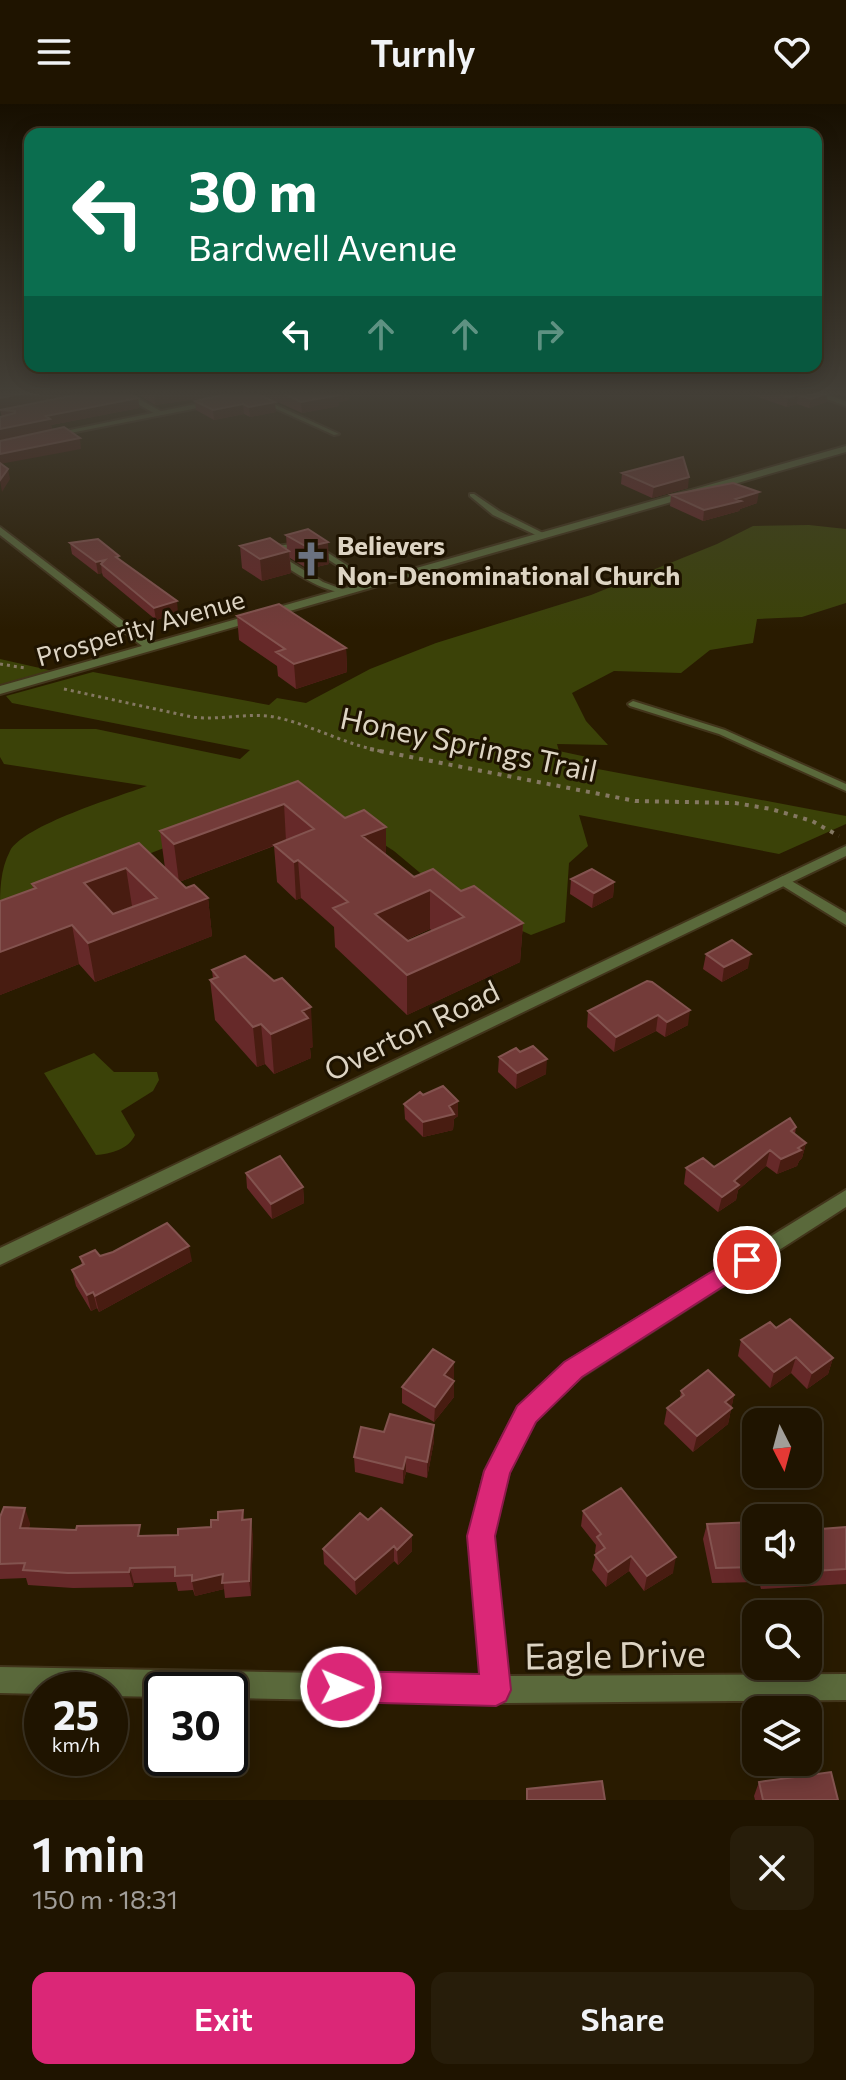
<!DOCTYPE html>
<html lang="en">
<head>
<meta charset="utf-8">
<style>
	:root { --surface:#1f1400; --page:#271d0a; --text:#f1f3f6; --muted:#a19e99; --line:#3c3322; --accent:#db2777 }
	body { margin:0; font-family:Commissioner,sans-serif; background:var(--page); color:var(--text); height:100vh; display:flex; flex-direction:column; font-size:30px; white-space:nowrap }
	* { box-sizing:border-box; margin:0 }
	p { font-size:26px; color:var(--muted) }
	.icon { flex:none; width:44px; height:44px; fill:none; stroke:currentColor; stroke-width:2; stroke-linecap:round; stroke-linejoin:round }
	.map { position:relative; height:1696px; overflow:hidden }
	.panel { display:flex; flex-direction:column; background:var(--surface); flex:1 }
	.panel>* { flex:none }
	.top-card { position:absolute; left:24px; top:24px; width:798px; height:244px; border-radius:16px; box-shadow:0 4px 20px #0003,0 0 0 2px var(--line); background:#0b6e4f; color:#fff; overflow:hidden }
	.needle { width:52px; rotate:174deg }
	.controls { position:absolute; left:742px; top:1304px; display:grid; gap:16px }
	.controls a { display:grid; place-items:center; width:80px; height:80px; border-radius:16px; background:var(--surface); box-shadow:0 4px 20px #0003,0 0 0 2px var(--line); font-size:40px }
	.speed { position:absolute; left:24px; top:1568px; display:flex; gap:16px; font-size:40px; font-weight:700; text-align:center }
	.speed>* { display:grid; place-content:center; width:104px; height:104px; border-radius:50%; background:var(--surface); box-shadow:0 4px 20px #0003,0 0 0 2px var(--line); line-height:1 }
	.speed small { font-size:20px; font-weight:400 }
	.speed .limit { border:4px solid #111; border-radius:12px; background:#fff; color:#111 }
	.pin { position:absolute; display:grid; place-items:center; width:68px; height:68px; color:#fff; margin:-34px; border:4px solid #fff; border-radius:50%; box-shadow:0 2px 8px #0007 }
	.me { position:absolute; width:88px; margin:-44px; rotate:91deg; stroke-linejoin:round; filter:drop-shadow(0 0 6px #0008) }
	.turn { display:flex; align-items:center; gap:28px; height:168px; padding:0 32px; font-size:36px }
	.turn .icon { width:104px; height:104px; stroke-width:2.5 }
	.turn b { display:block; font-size:56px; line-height:68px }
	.lanes { display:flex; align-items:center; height:76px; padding:0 32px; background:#0003; justify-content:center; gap:40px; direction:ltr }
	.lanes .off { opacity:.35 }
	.round { display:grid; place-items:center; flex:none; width:84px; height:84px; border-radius:16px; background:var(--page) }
	.summary { display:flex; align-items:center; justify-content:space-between; height:136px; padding:0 32px }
	h1 { font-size:48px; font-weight:600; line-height:60px }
	.cta { display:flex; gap:16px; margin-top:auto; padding:16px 32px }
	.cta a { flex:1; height:92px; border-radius:16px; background:var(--accent); color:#fff; font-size:32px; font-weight:600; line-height:92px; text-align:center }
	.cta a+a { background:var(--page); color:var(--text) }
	header { display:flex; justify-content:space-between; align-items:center; height:104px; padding:0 32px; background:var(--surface); font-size:36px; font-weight:600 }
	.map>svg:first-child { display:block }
	.green { fill:#3b4208 }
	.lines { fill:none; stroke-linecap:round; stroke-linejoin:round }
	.service-casing { stroke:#42351b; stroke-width:4 }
	.minor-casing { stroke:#42351b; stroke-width:4 }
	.tertiary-casing { stroke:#42351b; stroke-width:4 }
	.path-far1 { stroke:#847862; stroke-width:3; stroke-dasharray:3 4; stroke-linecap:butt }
	.path { stroke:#847862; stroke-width:4; stroke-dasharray:4 6; stroke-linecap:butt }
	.service { fill:#5a693b; fill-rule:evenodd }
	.minor { fill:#5a693b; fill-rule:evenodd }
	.tertiary { fill:#5a693b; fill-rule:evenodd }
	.wall { fill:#662929; fill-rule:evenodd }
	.shaded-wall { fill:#481c11 }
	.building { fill:#733b39; stroke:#83534f; stroke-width:2; fill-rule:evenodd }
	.route { fill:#db2777; stroke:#8e194d; stroke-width:2 }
	.labels { text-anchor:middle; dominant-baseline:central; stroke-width:6; stroke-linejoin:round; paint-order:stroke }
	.far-poi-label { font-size:26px; font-weight:bold; fill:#ddd4c3; stroke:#1e1300; text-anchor:start }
	.far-street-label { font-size:26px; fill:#ddd4c3; stroke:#1e1300 }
	.street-label { font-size:30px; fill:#ddd4c3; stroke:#1e1300 }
	.near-street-label { font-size:36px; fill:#ddd4c3; stroke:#1e1300 }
</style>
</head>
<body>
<header><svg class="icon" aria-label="menu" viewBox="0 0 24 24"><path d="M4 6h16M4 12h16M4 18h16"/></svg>Turnly<svg class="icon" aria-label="heart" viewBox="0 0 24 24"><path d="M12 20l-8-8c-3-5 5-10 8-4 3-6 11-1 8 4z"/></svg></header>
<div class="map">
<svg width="846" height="1696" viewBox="0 0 846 1696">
	<rect width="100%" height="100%" fill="#291b00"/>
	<path class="green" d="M809 421 846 425V499L802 513 757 515 753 539 710 546 681 569 614 567 572 589 586 617 608 641 557 640 559 647 587 653 582 662 846 712V720L779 750 579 711 588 742 569 759 565 818 531 831 450 794 394 747 335 709 169 742 0 808C0 787 0 766 10 747 24 721 117 693 147 682L4 660 0 653V625H96L240 655 250 646 12 599 6 592 93 568 269 601 277 594 306 599 370 565 436 539 591 491 717 440 753 422Z
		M0 555 53 567 0 581Z
		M94 949 114 968H157L159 976 153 987 121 1007 135 1031C129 1045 110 1050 96 1051L44 969Z"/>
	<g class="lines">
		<g class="service-casing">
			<path id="service" d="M259 295H263L339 330 334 331 259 297Z
				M470 390H474L499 407 547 431 540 433 493 411 470 392Z
				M308 438H311L375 479 368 481 307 442 281 446 278 450 323 478 347 487C328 493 285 463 269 450L276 442Z
				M633 597 725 626 846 680V687L719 630 630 602 628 600Z"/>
		</g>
		<g class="minor-casing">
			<path id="minor" d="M117 288H127L164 309 157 311Z
				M846 342V348L0 590V582L142 542 0 431V423L152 539Z
				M783 772 846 809V821L778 779 776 776Z
				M846 1086V1103L581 1273 534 1317 509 1368 493 1432 508 1572 846 1570V1596L496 1599 230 1594V1586H162V1593L110 1592V1586H42V1590L0 1589V1563L481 1572 469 1432 485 1367 518 1303 565 1259Z"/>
		</g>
		<g class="tertiary-casing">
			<path id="tertiary" d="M807 288H819L846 297V302Z
				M215 296 218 300 50 333 46 331Z
				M846 742V752L0 1161V1144Z"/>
		</g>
		<path class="path-far1" d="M0 560 25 564
			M64 585 192 613C221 617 251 607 279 614 313 622 345 640 380 647"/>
		<path class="path" d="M370 645 635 697 735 699 771 705 812 717 839 732"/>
		<use href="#service" class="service"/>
		<use href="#minor" class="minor"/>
		<use href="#tertiary" class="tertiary"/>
	</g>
	<path class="wall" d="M134 288H254L276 308 250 313 244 310 214 316 196 306 195 297 216 292 155 301Z
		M264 288H348L349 296 339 298V302L302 309 264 292Z
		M743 288 828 289 826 298 809 304 797 300 787 303Z
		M829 288H846V291L842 292Z
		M138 294 139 304 51 321 52 325 0 336V313H2L0 306Z
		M622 369 688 384 652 394 621 380Z
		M671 391 757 399 740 405 739 407 703 417 670 402Z
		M308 425 329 460 308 465 290 454 291 469 262 477 242 464 240 442 287 446 286 431Z
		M70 439 120 456 178 509 156 516 103 472 102 469 98 470 72 450Z
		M237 512 346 544 347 568 296 585 278 572 277 562 239 536Z
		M298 677 386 751 414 773 461 787 523 819 520 858 407 911 335 843 334 823 301 794 296 796 277 778 274 742 179 778 186 784 208 794 212 832 95 878 79 860 0 891V797L33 785 32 780 139 739 165 764 160 727ZM132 802 133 803 113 810 112 809ZM430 825 432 827 408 837 406 836Z
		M571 775 614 778 613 793 592 804 570 790Z
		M706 850 748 864 722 878 703 865Z
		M212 866 313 943 310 944 311 954 274 970 265 960 257 963 215 916 210 876 213 875Z
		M647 877 688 921 665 933 656 927 614 948 587 923 588 907Z
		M520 948 546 970 516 985 498 968 499 953Z
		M423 991 458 997V1012L454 1015 453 1026 423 1033 405 1015 404 1000Z
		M796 1023 795 1030 806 1039 802 1054 799 1057 797 1062 777 1070 766 1062 738 1086 736 1096 718 1108 684 1080 686 1064 714 1063Z
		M246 1069 303 1083 304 1099 272 1115 247 1084Z
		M100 1152 192 1157 99 1208 97 1204 91 1207 76 1182 72 1166 82 1161 80 1153Z
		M776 1224 833 1254 828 1270 807 1285 791 1269 770 1284 738 1252 741 1236Z
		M454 1274 452 1276 454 1277V1293L434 1318 402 1299V1283Z
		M681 1287 734 1291 728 1320 693 1348 664 1320 667 1304 680 1294Z
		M434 1321V1337L427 1374 406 1368 403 1380 355 1368 354 1353 384 1328Z
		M243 1406 244 1416 253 1431 251 1492 225 1494 224 1485 195 1492 193 1486 178 1487 176 1478 134 1479 133 1483 73 1484 28 1481 26 1474 0 1475V1413L30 1419 29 1424 143 1432 178 1431 211 1423 218 1416Z
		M583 1407 673 1469 644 1487 629 1467 606 1483 592 1466 596 1450 595 1448 596 1441 581 1422Z
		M368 1416 412 1431V1447L398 1461 394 1457 356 1491 324 1460 323 1445Z
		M707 1420H756V1466H808V1426L846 1423V1480L761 1485 759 1478 712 1479 703 1435Z
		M759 1678 838 1696H755L754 1692Z"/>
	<path class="shaded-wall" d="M30 288H93L0 306V294Z
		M160 288H244L155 301 154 289Z
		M332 288H348L349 296 339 298V302L302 309 301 298Z
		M828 289 826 298 809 304 811 295Z
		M798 291 797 300 787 303 788 293Z
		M138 294 139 304 51 321 52 325 0 336V325L46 312Z
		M275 298 276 308 250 313 249 303Z
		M243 300 244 310 214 316 213 306Z
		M80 334 81 345 0 360V350Z
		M8 365 10 375 2 388 0 376Z
		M689 373 688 384 652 394 654 383Z
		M759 388 757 399 740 405 739 407 703 417 704 406Z
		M328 438 329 460 308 465 307 443Z
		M289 447 291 469 262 477 260 455Z
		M105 456 101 460 102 469 98 470 96 458Z
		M177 497 178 509 156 516 154 504Z
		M346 544 347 568 296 585 294 560Z
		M284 700 286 737 179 778 174 740Z
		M386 723V760L362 732Z
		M298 756 301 794 296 796 294 758Z
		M126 764 132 802 91 817 84 779Z
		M614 778 613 793 592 804 594 789Z
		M430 786V825L380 847 375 810Z
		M208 794 212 832 95 878 88 839Z
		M523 819 520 858 407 911V871Z
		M72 821 79 860 0 891V848Z
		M751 850 748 864 722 878 724 863Z
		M311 903 313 943 310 944 311 954 274 970 271 930 302 907Z
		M690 906 688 921 665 933 667 918Z
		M658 911 656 927 614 948 616 933Z
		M261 920 265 960 257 963 253 923Z
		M547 955 546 970 516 985 517 969Z
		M458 997V1012L454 1015 453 1026 423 1033V1018Z
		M806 1039 802 1054 799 1057 797 1062 777 1070 781 1055Z
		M770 1046 766 1062 738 1086 736 1096 718 1108 722 1093 734 1077Z
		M303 1083 304 1099 272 1115 271 1100Z
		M189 1142 192 1157 99 1208 95 1192Z
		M93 1188 97 1204 91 1207 87 1191Z
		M796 1253 791 1269 770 1284 774 1268Z
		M833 1254 828 1270 807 1285 812 1269Z
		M454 1258V1274L443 1287 444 1271Z
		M454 1277V1293L434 1318 435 1303Z
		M734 1291 728 1320 693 1348 697 1332 725 1298Z
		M434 1321V1337L427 1374V1358Z
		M406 1353V1368L403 1380V1365Z
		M25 1404 30 1419 25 1439 20 1424Z
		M251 1415 253 1431 251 1492 249 1477Z
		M412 1431V1447L398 1461 397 1446Z
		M394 1442V1457L356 1491 355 1476Z
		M631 1452 629 1467 606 1483 608 1468Z
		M676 1453 673 1469 644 1487 647 1472Z
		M130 1464 134 1479 133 1483 129 1468Z
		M223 1470 224 1485 195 1492 192 1477Z"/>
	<path class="building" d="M0 288H30L0 294Z
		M90 288H127L138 294 46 312 50 315 0 325V313L15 309V307L0 306Z
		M235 288H254L275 298 249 303 243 300 213 306 195 297Z
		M281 288H333L339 291 301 298Z
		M773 288H827L828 289 811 295 798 291 788 293Z
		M64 323 80 334 0 350V337Z
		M683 353 689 373 654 383 622 369Z
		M0 359 8 365 0 376Z
		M733 379 759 388 736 395 741 397 704 406 671 391Z
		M308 425 328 438 307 443 286 431Z
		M270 434 289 447 260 455 240 442Z
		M98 435 119 452 116 453 177 497 154 504 101 460 105 456 96 458 70 439Z
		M279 500 346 544 294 560 276 548 285 545 237 512Z
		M298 677 345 714 364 706 386 723 362 732 414 773 433 765 461 787 474 782 523 819 407 871 333 804 348 798 298 756 294 758 274 741 314 725 284 700 174 740 160 727ZM430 786 464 813 408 837 375 810Z
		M139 739 186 784 194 781 208 794 88 839 72 821 0 848V797L36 784 32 780ZM126 764 157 794 113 810 84 779Z
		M592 765 614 778 594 789 571 775Z
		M732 836 751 850 724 863 706 850Z
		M245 852 274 877 282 874 311 903 302 907 308 914 271 930 261 920 253 923 210 876 218 873 212 866Z
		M647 877 652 878 690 906 667 918 658 911 616 933 588 907Z
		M533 942 547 955 517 969 499 953 516 944 520 948Z
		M443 982 458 997 449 1002 454 1010 423 1018 404 1000 420 988 423 991Z
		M790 1014 796 1023 791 1027 806 1039 798 1044 801 1046 781 1055 770 1046 734 1077 739 1081 722 1093 686 1064 703 1054 714 1063Z
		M280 1052 303 1083 271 1100 246 1069Z
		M167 1119 189 1142 95 1192 93 1188 87 1191 72 1166 84 1160 80 1153 95 1146 100 1152 113 1148Z
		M790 1215 833 1254 812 1269 796 1253 774 1268 741 1236 770 1218 776 1224Z
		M433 1245 454 1258 444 1271 454 1277 435 1303 402 1283Z
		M708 1266 734 1291 725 1298 732 1304 697 1332 667 1304 684 1291 681 1287Z
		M390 1310 434 1321 427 1358 406 1353 403 1365 354 1353 361 1323 384 1328Z
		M621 1384 676 1453 647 1472 631 1452 608 1468 595 1451 605 1444 597 1433 601 1430 583 1407Z
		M4 1403 25 1404 20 1424 76 1426 77 1422 140 1421 138 1432 178 1431V1425L211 1423V1416H218V1408L243 1406 242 1416 251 1415 249 1477 222 1479 223 1470 192 1477V1471L175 1472V1463L130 1464 129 1468 68 1469 23 1466 25 1459 0 1460V1413Z
		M381 1404 412 1431 397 1446 394 1442 355 1476 323 1445 360 1409 368 1416Z
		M756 1418V1463L716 1464 707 1420Z
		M846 1423V1465L765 1470 764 1466H808V1435H810L808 1426Z
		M831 1668 838 1696H763L759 1678Z
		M602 1677 605 1696H527V1685Z"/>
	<linearGradient id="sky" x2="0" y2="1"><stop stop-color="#170f00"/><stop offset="0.55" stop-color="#433f37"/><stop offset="1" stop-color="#433f37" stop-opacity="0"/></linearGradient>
	<rect width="846" height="526" fill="url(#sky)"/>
	<path class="route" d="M747 1146 755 1149 758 1156 755 1162 582 1273 536 1318 510 1369 495 1432 511 1586 506 1597 496 1602 341 1598 330 1594 325 1583 330 1572 341 1567 479 1570 467 1432 484 1367 517 1302 564 1258Z"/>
	<defs>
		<g id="church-bare" transform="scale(2.76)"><path d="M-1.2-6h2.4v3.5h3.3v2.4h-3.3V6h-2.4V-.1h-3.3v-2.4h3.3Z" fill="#6b7280" stroke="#1e1300" stroke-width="2.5" paint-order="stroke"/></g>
	</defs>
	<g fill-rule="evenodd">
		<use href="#church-bare" x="311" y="455"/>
	</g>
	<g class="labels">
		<g class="far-poi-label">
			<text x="337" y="440">Believers<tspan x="337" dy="30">Non-Denominational Church</tspan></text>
		</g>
		<g class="far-street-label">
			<text transform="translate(140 523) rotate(-16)">Prosperity Avenue</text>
		</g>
		<g class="street-label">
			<text transform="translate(469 639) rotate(12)">Honey Springs Trail</text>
			<text transform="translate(411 925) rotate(-26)">Overton Road</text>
		</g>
		<g class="near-street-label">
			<text transform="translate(615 1549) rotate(-1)">Eagle Drive</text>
		</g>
	</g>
</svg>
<div class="controls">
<a><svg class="needle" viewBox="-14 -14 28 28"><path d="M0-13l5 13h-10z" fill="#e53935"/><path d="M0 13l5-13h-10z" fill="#a19e99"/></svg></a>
<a><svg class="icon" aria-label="sound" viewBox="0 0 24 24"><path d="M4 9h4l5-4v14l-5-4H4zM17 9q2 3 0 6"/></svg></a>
<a><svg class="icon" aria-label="search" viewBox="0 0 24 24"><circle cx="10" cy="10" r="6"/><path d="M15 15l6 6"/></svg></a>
<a><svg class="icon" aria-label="layers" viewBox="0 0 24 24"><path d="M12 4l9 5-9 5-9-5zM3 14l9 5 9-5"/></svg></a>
</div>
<div class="speed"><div>25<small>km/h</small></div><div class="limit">30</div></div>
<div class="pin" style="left:747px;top:1156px;background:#d93025"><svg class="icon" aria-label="arrive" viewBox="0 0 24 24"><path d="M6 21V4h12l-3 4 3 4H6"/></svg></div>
<svg class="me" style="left:341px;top:1583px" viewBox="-20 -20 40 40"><circle r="17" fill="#db2777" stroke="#fff" stroke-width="3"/><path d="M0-11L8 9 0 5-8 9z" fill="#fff"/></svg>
<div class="top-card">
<div class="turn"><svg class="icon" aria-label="left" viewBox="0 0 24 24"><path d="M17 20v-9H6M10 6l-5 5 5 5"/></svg><div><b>30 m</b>Bardwell Avenue</div></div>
<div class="lanes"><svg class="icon" aria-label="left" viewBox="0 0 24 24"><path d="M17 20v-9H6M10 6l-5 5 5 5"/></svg><svg class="icon off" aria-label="ahead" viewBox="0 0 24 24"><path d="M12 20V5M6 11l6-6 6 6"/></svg><svg class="icon off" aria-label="ahead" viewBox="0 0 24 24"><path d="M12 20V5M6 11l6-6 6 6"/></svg><svg class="icon off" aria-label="right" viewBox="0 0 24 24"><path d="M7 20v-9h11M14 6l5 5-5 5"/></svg></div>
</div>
</div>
<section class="panel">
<div class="summary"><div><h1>1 min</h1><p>150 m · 18:31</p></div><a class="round"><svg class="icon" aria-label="close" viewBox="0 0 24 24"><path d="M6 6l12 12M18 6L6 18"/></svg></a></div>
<div class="cta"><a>Exit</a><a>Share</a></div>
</section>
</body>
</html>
